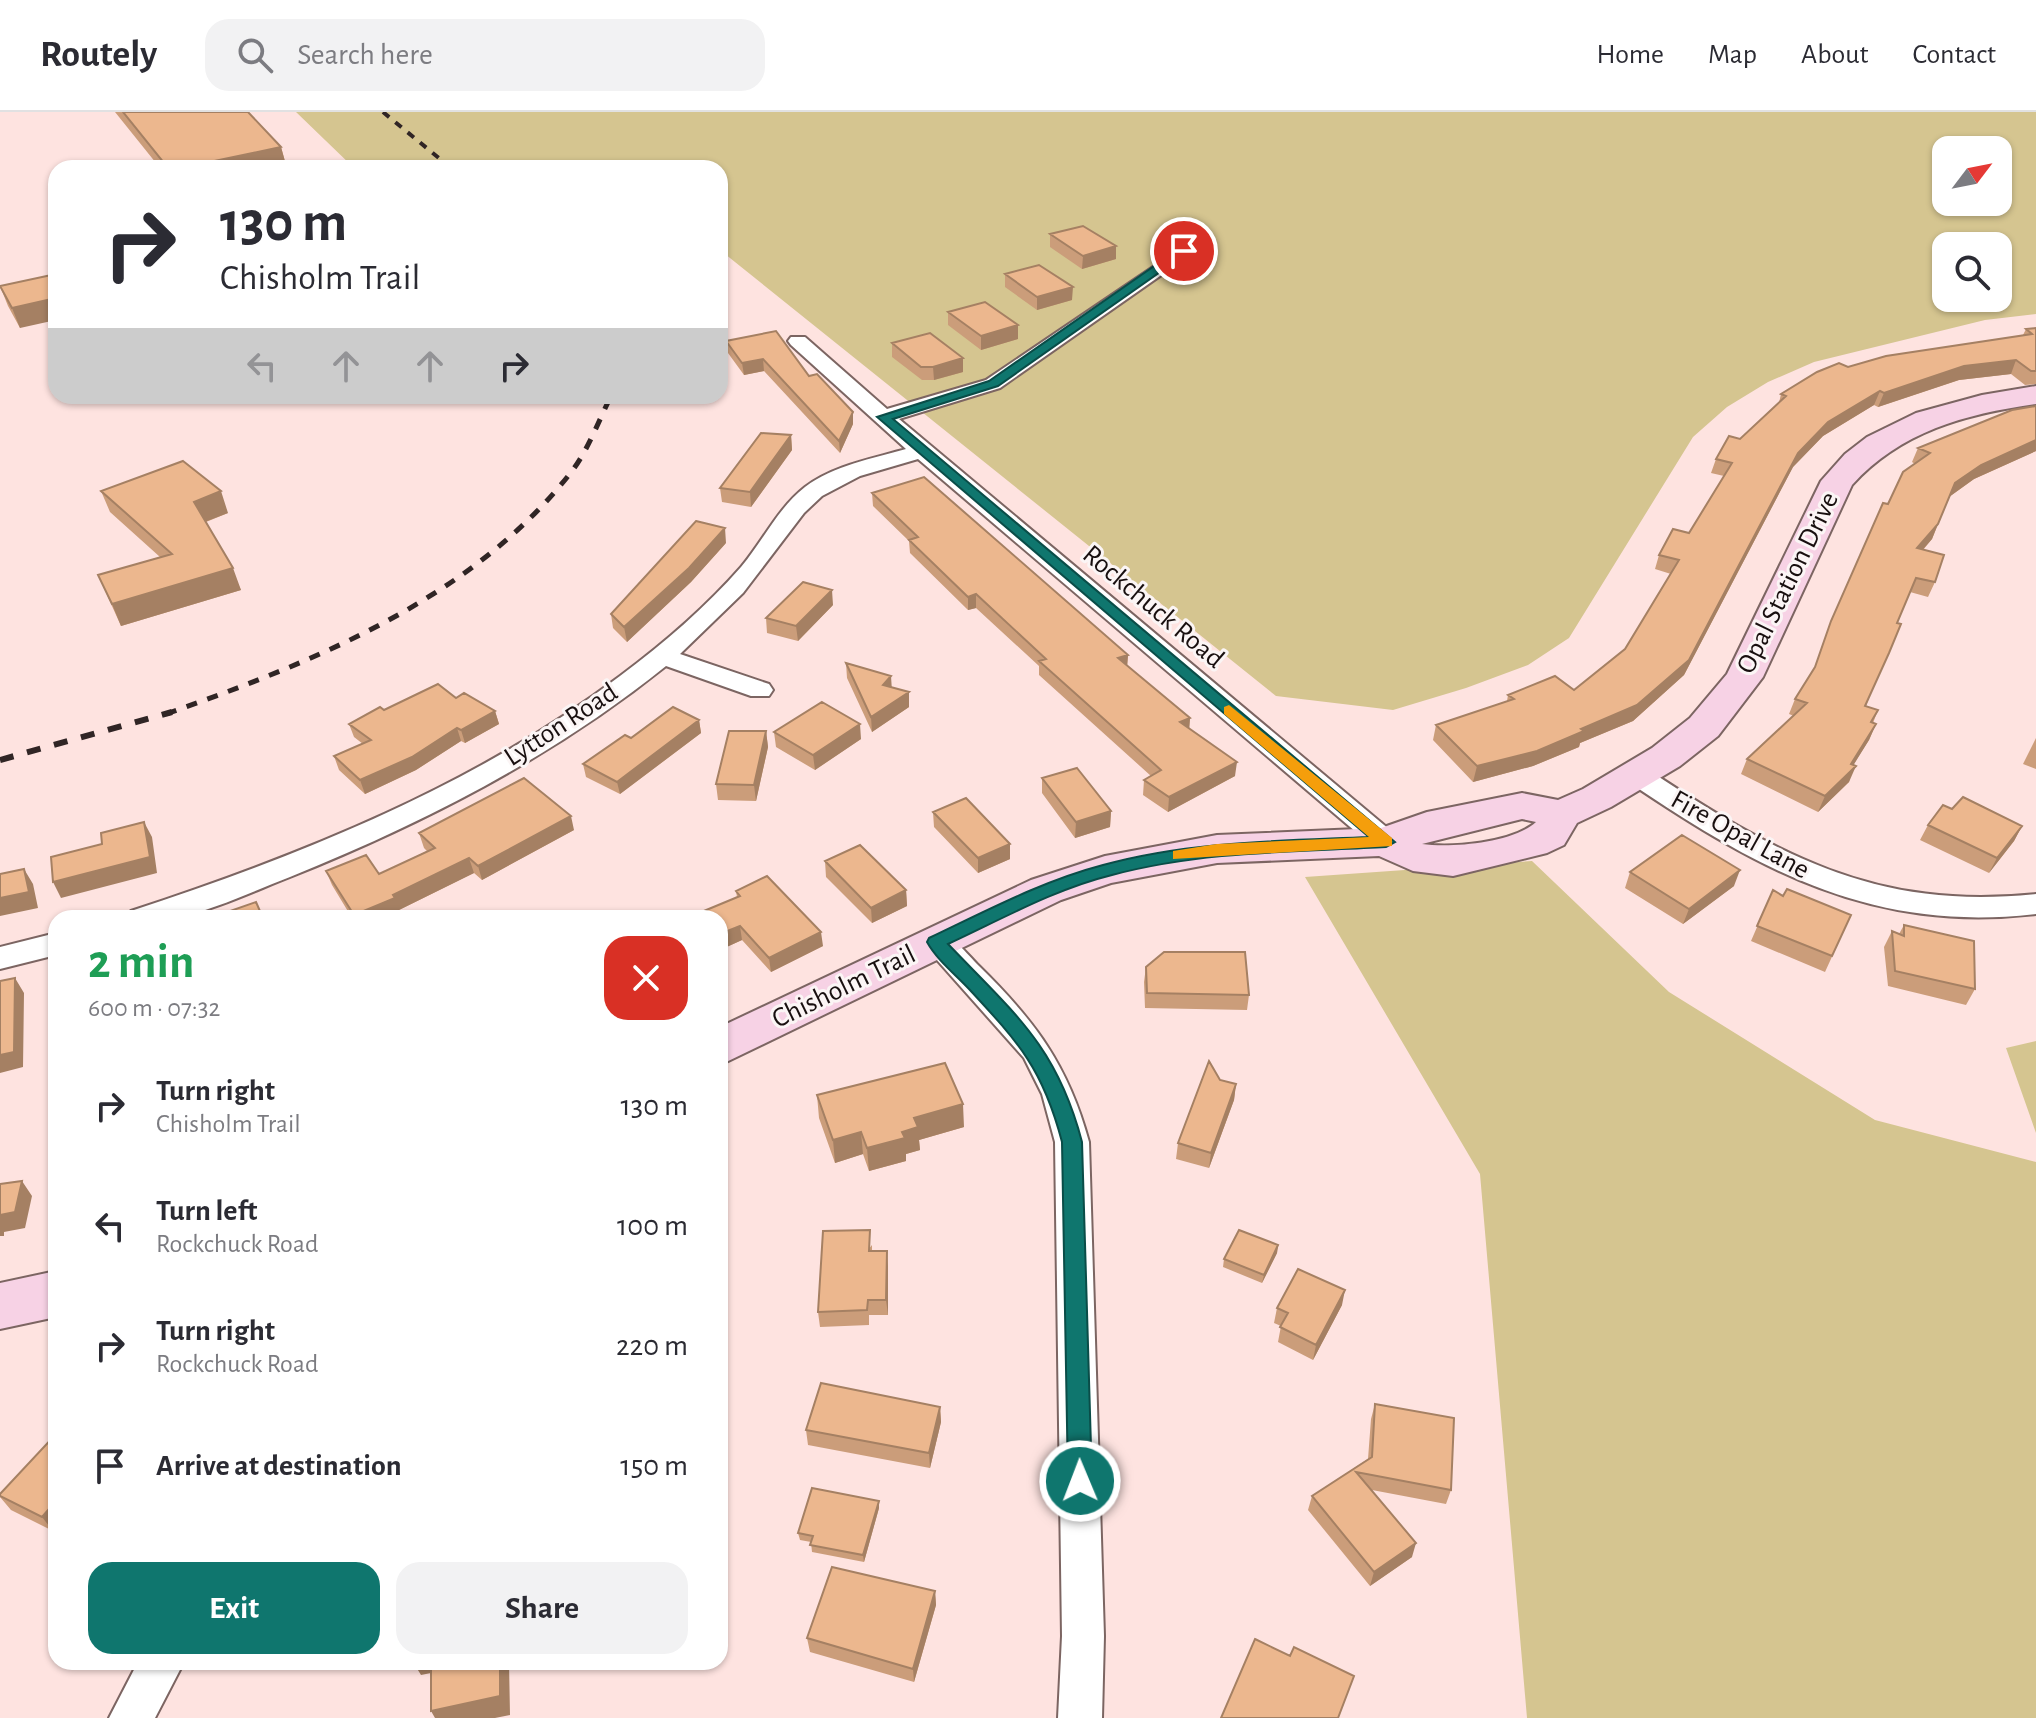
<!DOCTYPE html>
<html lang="en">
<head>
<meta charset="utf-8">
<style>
	:root { --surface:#fff; --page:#f2f2f3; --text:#2b2b33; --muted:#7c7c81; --line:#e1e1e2; --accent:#0f766e }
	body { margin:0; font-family:"Alegreya Sans",sans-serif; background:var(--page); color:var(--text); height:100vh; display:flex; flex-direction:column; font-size:30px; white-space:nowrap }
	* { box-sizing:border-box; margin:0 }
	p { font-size:26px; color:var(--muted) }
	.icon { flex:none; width:44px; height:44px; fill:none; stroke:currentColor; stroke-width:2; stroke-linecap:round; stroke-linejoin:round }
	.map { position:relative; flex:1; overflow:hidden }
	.drawer { position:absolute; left:48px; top:798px; width:680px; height:760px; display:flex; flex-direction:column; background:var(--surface); border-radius:24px; box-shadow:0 2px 6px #0004 }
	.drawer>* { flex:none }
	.top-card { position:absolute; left:48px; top:48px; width:680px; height:244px; border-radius:24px; box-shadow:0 2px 6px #0004; background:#fff; color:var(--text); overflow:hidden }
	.needle { width:52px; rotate:58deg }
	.tools { position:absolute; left:1932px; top:24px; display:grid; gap:16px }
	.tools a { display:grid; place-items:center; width:80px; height:80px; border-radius:16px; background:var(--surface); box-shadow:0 2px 6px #0004; font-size:40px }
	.pin { position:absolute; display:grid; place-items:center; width:68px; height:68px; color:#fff; margin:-34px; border:4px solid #fff; border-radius:50%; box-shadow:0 2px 8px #0007 }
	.me { position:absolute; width:88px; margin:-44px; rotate:359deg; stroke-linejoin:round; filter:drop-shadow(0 0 6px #0008) }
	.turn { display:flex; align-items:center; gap:28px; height:168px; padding:0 40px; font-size:36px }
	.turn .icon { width:104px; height:104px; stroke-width:2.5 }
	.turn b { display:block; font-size:56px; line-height:68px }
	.lanes { display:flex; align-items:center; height:76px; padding:0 40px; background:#0003; justify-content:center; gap:40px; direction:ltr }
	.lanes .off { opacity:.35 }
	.round { display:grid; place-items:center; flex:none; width:84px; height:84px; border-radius:24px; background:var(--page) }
	.overview { display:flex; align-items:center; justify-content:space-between; height:136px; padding:0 40px }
	h1 { font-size:48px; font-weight:700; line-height:60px; color:#1e9e55 }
	.button { display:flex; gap:16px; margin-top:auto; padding:16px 40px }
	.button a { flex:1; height:92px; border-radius:24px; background:var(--accent); color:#fff; font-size:32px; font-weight:700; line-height:92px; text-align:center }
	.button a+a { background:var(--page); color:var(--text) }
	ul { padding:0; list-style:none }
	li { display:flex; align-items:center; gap:24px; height:120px; padding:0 40px }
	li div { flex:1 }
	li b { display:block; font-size:30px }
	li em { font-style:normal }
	header { display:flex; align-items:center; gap:48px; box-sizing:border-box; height:112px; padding:0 40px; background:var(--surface); border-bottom:2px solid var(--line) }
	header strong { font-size:38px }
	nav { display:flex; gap:44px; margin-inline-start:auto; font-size:28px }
	.search { width:560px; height:72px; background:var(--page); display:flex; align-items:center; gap:20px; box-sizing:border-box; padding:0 28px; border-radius:24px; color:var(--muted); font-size:30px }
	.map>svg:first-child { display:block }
	.green { fill:#d5c590; fill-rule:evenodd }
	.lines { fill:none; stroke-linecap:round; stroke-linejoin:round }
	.street-casing { stroke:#7c6562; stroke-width:4 }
	.secondary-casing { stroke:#7c6562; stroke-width:4 }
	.street { fill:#fff; fill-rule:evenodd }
	.secondary { fill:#f7d2e5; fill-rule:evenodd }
	.rail-far2 { stroke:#302525; stroke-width:4; stroke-dasharray:8 8; stroke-linecap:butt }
	.rail-far1 { stroke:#302525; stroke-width:5; stroke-dasharray:11 11; stroke-linecap:butt }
	.rail { stroke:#302525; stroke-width:6; stroke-dasharray:14 14; stroke-linecap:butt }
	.wall { fill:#cb9d7a }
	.shaded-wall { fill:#a58063 }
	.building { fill:#ecb78e; stroke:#a58063; stroke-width:2 }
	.route { fill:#0f766e; stroke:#0a4d48; stroke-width:2 }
	.slow { fill:#f59e0b }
	.labels { text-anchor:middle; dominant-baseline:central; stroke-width:6; stroke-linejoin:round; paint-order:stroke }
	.street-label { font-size:28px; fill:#180f0f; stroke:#fbf5f5 }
</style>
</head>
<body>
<header>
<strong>Routely</strong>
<div class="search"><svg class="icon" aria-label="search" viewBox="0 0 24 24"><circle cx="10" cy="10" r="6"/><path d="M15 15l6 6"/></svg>Search here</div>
<nav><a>Home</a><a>Map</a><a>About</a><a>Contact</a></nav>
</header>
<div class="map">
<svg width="2036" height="1606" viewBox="0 0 2036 1606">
	<rect width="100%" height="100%" fill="#fee3e0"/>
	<path class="green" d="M296 0H2036V202L1985 208 1814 250 1768 270 1727 295 1693 325 1569 526 1528 553 1466 576 1393 598 1276 584 720 138V56H354ZM1946 38H1998V90H1946ZM1946 134H1998V186H1946Z
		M1532 749 1669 880 1875 1008 2036 1050V1606H1527L1480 1062 1305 765Z
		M2036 929V1021L2006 936Z"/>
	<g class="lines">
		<g class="street-casing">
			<path id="street" d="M1184 134 1190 135V143L1000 276 899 307 1396 723 1400 730 1396 737H1376L918 347 860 364 822 384 804 401 743 481 680 542 769 572 773 578 769 584H751L666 554C553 645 424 711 290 765 254 779 214 798 176 806 161 809 142 806 127 806L131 799C304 742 474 674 620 564 663 532 705 496 741 455 763 429 778 396 805 375 834 353 872 347 906 337L791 233 788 229 791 225H805L887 297 986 268Z
				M1637 654 1647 657C1776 742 1875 799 2036 782V802C1871 821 1759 758 1627 669L1623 663 1627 657Z
				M936 819C954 824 966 841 979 854 1035 909 1068 953 1089 1030L1104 1524 1102 1606H1058L1062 1524 1055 1030 1042 982 1024 946 921 830 925 822Z
				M56 821V843L0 857V835Z
				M138 1550H184L155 1606H109Z"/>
		</g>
		<g class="secondary-casing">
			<path id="secondary" d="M2036 274V292C1966 302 1901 319 1852 373L1763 565 1718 624 1680 654 1611 695 1577 711 1564 733 1547 741 1453 764 1413 759 1379 744 1217 751 1111 771 1061 788 720 953V915L1031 768 1105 744 1217 723 1381 716 1427 700 1522 681 1558 688 1583 677 1652 636 1690 606 1727 562 1821 369 1845 342 1867 325 1916 301 1982 283ZM1522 707 1536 710C1513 731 1451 736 1422 732Z
				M56 1159V1205L0 1217V1171Z"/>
		</g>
		<use href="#street" class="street"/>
		<use href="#secondary" class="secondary"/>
		<path class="rail-far2" d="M383 0 451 56"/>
		<path class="rail-far1" d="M166 602C313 550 473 487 572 359 588 338 599 308 611 284"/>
		<path class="rail" d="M0 648 172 600"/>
	</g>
	<path class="wall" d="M115 0H248L281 35 286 53 272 56H160Z
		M1050 122 1116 147 1082 157 1050 135Z
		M56 162 20 216 8 194 0 174Z
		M1005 162 1072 188 1037 198 1005 175Z
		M948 200 1018 227 981 238 948 213Z
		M2036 216V272L2025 273 2011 262 1959 268 1878 295 1874 293 1823 324 1793 355 1684 563 1633 609 1580 631 1579 635 1533 654 1473 670 1433 628 1436 613 1507 589 1508 583 1574 578 1625 537 1671 462 1655 457 1659 443 1689 421 1724 364 1711 361 1716 347 1740 327 1779 291 1781 282 1848 255 2023 223 2026 217Z
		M726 229 809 264 853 312 840 341 764 259 744 263 728 241Z
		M892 231 963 246V260L934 268H922L892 245Z
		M2036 294V339L1974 367 1949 385 1932 427 1923 438 1935 470 1928 485 1910 480 1897 511 1866 594 1878 598 1873 611 1876 612 1869 628 1853 653 1849 670 1818 700 1741 662 1747 647 1794 604 1789 602 1795 587 1814 558 1831 509 1888 392 1915 352 1912 350 1918 336Z
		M791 323 792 338 751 395 722 390 720 376Z
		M101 379 228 401 206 410 241 478 121 514 98 463 160 445 110 400Z
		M872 381 1128 543 1127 554 1190 606 1189 616 1235 664 1168 700 1143 683 1144 668 1151 664 1039 563V554L976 496 968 498 910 441 909 429 873 394Z
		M726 431 691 470 627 530 613 516 611 502Z
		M833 493 798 529 767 521 766 506Z
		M846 551 891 564V575L909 580V595L872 620 847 566Z
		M456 586 495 599 499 612 465 631 461 629 416 658 365 682 339 658 334 644 363 632 354 625 349 612 384 598Z
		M699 608 701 621 620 682 586 665 583 652Z
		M766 619 768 635 756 689 718 688 716 672Z
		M774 620 861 627 815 658 776 635Z
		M2036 626V657L2023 652Z
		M1042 666 1111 699 1110 715 1075 726 1042 681Z
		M1952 697 2022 714 2014 729 1989 761 1920 728 1928 713Z
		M933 700 1010 732V747L978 761 934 715Z
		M574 718 482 768 474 761 399 798 400 801 387 806H352L332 773 326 759 379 762 427 739 424 736 419 721Z
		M825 749 906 778 907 794 872 811 826 765Z
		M1630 760 1734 774 1683 812 1625 776Z
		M1773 778 1783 784 1851 803 1825 860 1751 829Z
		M736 779 823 834 771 860 742 828 720 838 737 785Z
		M1904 813 1975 877 1966 893 1888 874 1884 835 1892 819 1899 822Z
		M1146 855 1249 883 1247 898 1145 896 1144 870Z
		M1236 972 1234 988 1209 1056 1176 1047 1178 1031Z
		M817 983 964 1015 919 1028 920 1038 906 1042V1049L869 1059 863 1042 835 1051 819 1006Z
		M872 1133V1139L888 1154V1203H869V1213L820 1215 818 1200Z
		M1278 1133 1277 1141 1262 1171 1223 1155 1224 1147Z
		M1342 1193 1313 1248 1278 1230 1281 1214 1274 1211 1277 1196Z
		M1375 1292 1451 1378 1446 1392 1372 1378 1412 1445 1370 1474 1308 1398 1312 1384 1368 1347 1371 1307Z
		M940 1295 941 1310 930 1356 808 1333 806 1318Z
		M56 1322V1416L53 1419 11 1398 0 1385V1382Z
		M879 1396 864 1450 812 1440 811 1430 800 1428 798 1421Z
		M935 1479 936 1493 914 1570 810 1540 807 1526Z"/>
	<path class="shaded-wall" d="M281 35 286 53 272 56H181Z
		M1116 134V147L1082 157 1083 144Z
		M1073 175 1072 188 1037 198V185Z
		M56 186V208L20 216 12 196Z
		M1018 213V227L981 238V224Z
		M963 246V260L934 268 933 255Z
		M763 247 764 259 744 263 742 251Z
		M2016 248 2011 262 1959 268 1878 295 1884 281 1964 254Z
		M1880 279 1874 293 1823 324 1793 355 1684 563 1633 609 1580 631 1579 635 1533 654 1473 670 1477 654 1581 617 1798 341 1828 310Z
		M853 300V312L840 341 839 329Z
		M791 323 792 338 751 395 750 380Z
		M2036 328V339L1974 367 1949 385 1955 371 1981 353Z
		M221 379 228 401 202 411 194 390Z
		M1938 412 1932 427 1911 451 1917 436Z
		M725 416 726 431 691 470 627 530 624 515Z
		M233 456 241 478 121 514 112 492Z
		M832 478 833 493 798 529 796 514Z
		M976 482V496L968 498V485Z
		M1128 543 1127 556 1118 546Z
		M891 564 892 579 883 573Z
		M909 580V595L872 620 871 605Z
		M495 599 499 612 465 631 461 618Z
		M1190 606 1189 620 1180 610Z
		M699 608 701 621 620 682 617 670Z
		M860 612 861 627 815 658 813 643Z
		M1876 612 1869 628 1848 662 1856 654 1849 670 1818 700 1825 684 1851 652Z
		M457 616 461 629 416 658 365 682 360 668Z
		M766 619 768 635 756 689 754 673Z
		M1237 650 1235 664 1168 700 1169 685Z
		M1111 699 1110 715 1075 726 1076 710Z
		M571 704 574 718 482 768 478 754Z
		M144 710 152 725 157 761 61 786 53 770Z
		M2022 714 2014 729 1989 761 1997 746Z
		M1010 732V747L978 761V746Z
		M469 746 474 761 399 798 400 801 387 806H355L354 803Z
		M24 757 33 772 38 796 0 804V786Z
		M1740 758 1734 774 1683 812 1689 797Z
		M906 778 907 794 872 811 871 796Z
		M740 814 742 828 720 838V822Z
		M821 820 823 834 771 860 769 846Z
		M15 866 24 881 23 955 0 961V943Z
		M1236 972 1234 988 1209 1056 1211 1041Z
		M963 992 964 1015 919 1028 920 1038 906 1042V1049L869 1059 867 1036 914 1006Z
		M861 1020 863 1042 835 1051 833 1028Z
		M22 1069 32 1084 25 1116 4 1120V1124H0V1103Z
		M1278 1133 1277 1141 1262 1171 1264 1163Z
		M887 1139 888 1154V1203L886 1188Z
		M1345 1178 1342 1193 1313 1248 1316 1233Z
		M940 1295 941 1310 930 1356 929 1341Z
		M56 1389V1416L53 1419 42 1405Z
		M879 1389V1396L864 1450 863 1443Z
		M1416 1431 1412 1445 1370 1474 1374 1460Z
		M935 1479 936 1493 914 1570 913 1557Z
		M413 1550H436L441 1559 421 1563Z
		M500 1550H509L510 1603 495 1606H435L431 1599Z"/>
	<path class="building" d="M123 0H248L281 35 181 56H168Z
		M1083 114 1116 134 1083 144 1050 122Z
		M1039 153 1073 175 1037 185 1005 162Z
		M56 162V186L12 196 0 174Z
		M985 190 1018 213 981 224 948 200Z
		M2036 216V259H2031L2016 248 1964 254 1884 281 1880 279 1828 310 1798 341 1689 548 1637 593 1581 617 1584 619 1537 639 1477 654 1436 613 1514 587 1508 583 1555 564 1574 578 1625 537 1679 448 1659 443 1673 417 1689 421 1732 351 1716 347 1729 324 1740 327 1786 284 1781 282 1817 260 1839 251 1848 255 1886 244 2032 222 2026 217Z
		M776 219 809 264 817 262 853 300 839 329 763 247 742 251 726 229Z
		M930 221 963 246 933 255H921L892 231Z
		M2036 294V328L1981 353 1955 371 1938 412 1917 436 1944 443 1935 470 1916 466 1897 511 1901 512 1889 541 1865 594 1878 598 1871 610 1876 612 1851 652 1856 654 1825 684 1747 647 1807 591 1795 587 1815 555 1831 509 1883 391 1888 392 1903 360 1930 341 1918 336 2012 298Z
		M761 321 791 323 750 380 720 376Z
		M183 349 221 379 194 390 233 456 112 492 98 463 172 442 101 379Z
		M924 365 1128 543 1118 546 1190 606 1180 610 1237 650 1169 685 1144 668 1161 658 1039 549 1046 547 976 482 968 485 909 428 918 425 872 381Z
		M696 409 725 416 689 456 624 515 611 502Z
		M803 470 832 478 796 514 766 506Z
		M846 551 891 564 883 573 909 580 871 605Z
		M438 572 456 586 464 581 495 599 461 618 457 616 412 645 360 668 334 644 371 628 349 612 380 595 384 598Z
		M822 590 860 612 813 643 774 620Z
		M673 595 699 608 617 670 583 652 625 623 631 626Z
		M729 619H766L754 673 716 672Z
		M1077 656 1111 699 1076 710 1042 666Z
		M524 666 571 704 478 754 469 746 393 783 395 786 354 803 326 759 366 743 379 762 435 736 419 721Z
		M1963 685 2022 714 1997 746 1928 713 1943 693 1952 697Z
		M966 686 1010 732 978 746 933 700Z
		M144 710 150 745 53 770 51 745 102 732 101 721Z
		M1682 723 1740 758 1689 797 1630 760Z
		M860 733 906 778 871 796 825 749Z
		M24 757 29 780 0 786V762Z
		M767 764 821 820 769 846 740 814 720 822V806H687L740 784 736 779Z
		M1787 777 1851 803 1832 844 1757 814 1773 778 1783 784Z
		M256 790 263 806H213V805Z
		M1904 813 1974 829 1975 877 1895 859 1892 819 1904 824Z
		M1164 840H1245L1249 883 1147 881 1146 855Z
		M15 866 14 940 0 943V869Z
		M1209 949 1220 968 1236 972 1211 1041 1178 1031Z
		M945 951 963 992 914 1006 918 1015 902 1020 905 1026 867 1036 861 1020 833 1028 817 983Z
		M22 1069 15 1100 0 1103V1072Z
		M870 1118 869 1139H887L886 1188H868L867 1198 818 1200 823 1119Z
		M1239 1118 1278 1133 1264 1163 1224 1147Z
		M1298 1157 1345 1178 1316 1233 1280 1215 1288 1201 1277 1196Z
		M821 1271 940 1295 929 1341 806 1318Z
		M1375 1292 1454 1306 1451 1378 1356 1360 1416 1431 1374 1460 1312 1384 1372 1345Z
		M56 1322V1389L42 1405 0 1384V1382Z
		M812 1376 879 1389 863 1443 810 1433 813 1424 798 1421Z
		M832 1455 935 1479 913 1557 807 1526Z
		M1255 1527 1290 1544 1294 1535 1354 1564 1338 1606H1221Z
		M431 1550H500V1584L431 1599Z"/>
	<path class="route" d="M1180 136 1190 139 998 274 893 307 1395 730 1386 735C1294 740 1202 739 1112 763 1055 777 1002 807 948 832 1014 901 1057 934 1082 1030L1092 1369 1088 1377 1080 1381 1071 1377 1068 1369 1062 1030C1043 957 1019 931 969 877 955 862 937 848 927 830L929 826C986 799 1042 769 1103 753 1190 729 1280 729 1369 725L877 305 989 269Z"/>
	<path class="slow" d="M1229 593 1392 726V734L1173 747V739L1217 732 1369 725 1224 602V595Z"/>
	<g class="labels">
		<g class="street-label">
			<text transform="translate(1788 471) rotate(-64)">Opal Station Drive</text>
			<text transform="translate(1153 495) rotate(40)">Rockchuck Road</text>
			<text transform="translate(561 613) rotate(-33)">Lytton Road</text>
			<text transform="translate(1740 723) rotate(29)">Fire Opal Lane</text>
			<text transform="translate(844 875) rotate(-26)">Chisholm Trail</text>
		</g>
	</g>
</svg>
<div class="tools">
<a><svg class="needle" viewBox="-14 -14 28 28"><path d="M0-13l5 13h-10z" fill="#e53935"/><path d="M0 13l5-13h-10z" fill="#7c7c81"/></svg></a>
<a><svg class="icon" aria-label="search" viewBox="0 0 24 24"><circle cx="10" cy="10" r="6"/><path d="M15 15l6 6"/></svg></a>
</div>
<div class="pin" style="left:1184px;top:139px;background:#d93025"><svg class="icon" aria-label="arrive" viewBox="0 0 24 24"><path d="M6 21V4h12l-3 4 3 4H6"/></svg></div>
<svg class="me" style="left:1080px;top:1369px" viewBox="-20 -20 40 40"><circle r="17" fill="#0f766e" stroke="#fff" stroke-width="3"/><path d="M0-11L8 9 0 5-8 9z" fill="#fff"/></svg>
<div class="top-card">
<div class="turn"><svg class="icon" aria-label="right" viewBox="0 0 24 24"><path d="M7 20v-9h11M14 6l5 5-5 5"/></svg><div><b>130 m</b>Chisholm Trail</div></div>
<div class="lanes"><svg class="icon off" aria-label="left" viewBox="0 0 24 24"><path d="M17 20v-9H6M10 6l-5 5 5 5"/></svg><svg class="icon off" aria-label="ahead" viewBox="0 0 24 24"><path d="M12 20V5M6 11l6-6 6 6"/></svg><svg class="icon off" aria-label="ahead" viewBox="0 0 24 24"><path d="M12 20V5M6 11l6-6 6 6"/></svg><svg class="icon" aria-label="right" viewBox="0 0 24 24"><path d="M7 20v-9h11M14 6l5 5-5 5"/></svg></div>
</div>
<section class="drawer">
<div class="overview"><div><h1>2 min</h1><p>600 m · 07:32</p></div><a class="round" style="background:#d93025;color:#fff"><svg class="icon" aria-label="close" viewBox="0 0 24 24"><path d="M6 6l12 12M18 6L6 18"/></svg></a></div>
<ul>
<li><svg class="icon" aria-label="right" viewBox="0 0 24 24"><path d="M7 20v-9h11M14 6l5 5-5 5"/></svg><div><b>Turn right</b><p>Chisholm Trail</p></div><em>130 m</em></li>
<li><svg class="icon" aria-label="left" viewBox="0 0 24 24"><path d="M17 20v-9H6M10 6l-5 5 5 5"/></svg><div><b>Turn left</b><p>Rockchuck Road</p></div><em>100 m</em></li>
<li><svg class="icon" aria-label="right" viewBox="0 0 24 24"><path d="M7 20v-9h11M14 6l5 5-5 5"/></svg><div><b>Turn right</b><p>Rockchuck Road</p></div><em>220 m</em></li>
<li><svg class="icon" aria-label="arrive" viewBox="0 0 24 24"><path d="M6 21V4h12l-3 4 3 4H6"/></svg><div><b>Arrive at destination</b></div><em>150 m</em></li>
</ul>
<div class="button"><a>Exit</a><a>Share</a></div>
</section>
</div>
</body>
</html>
